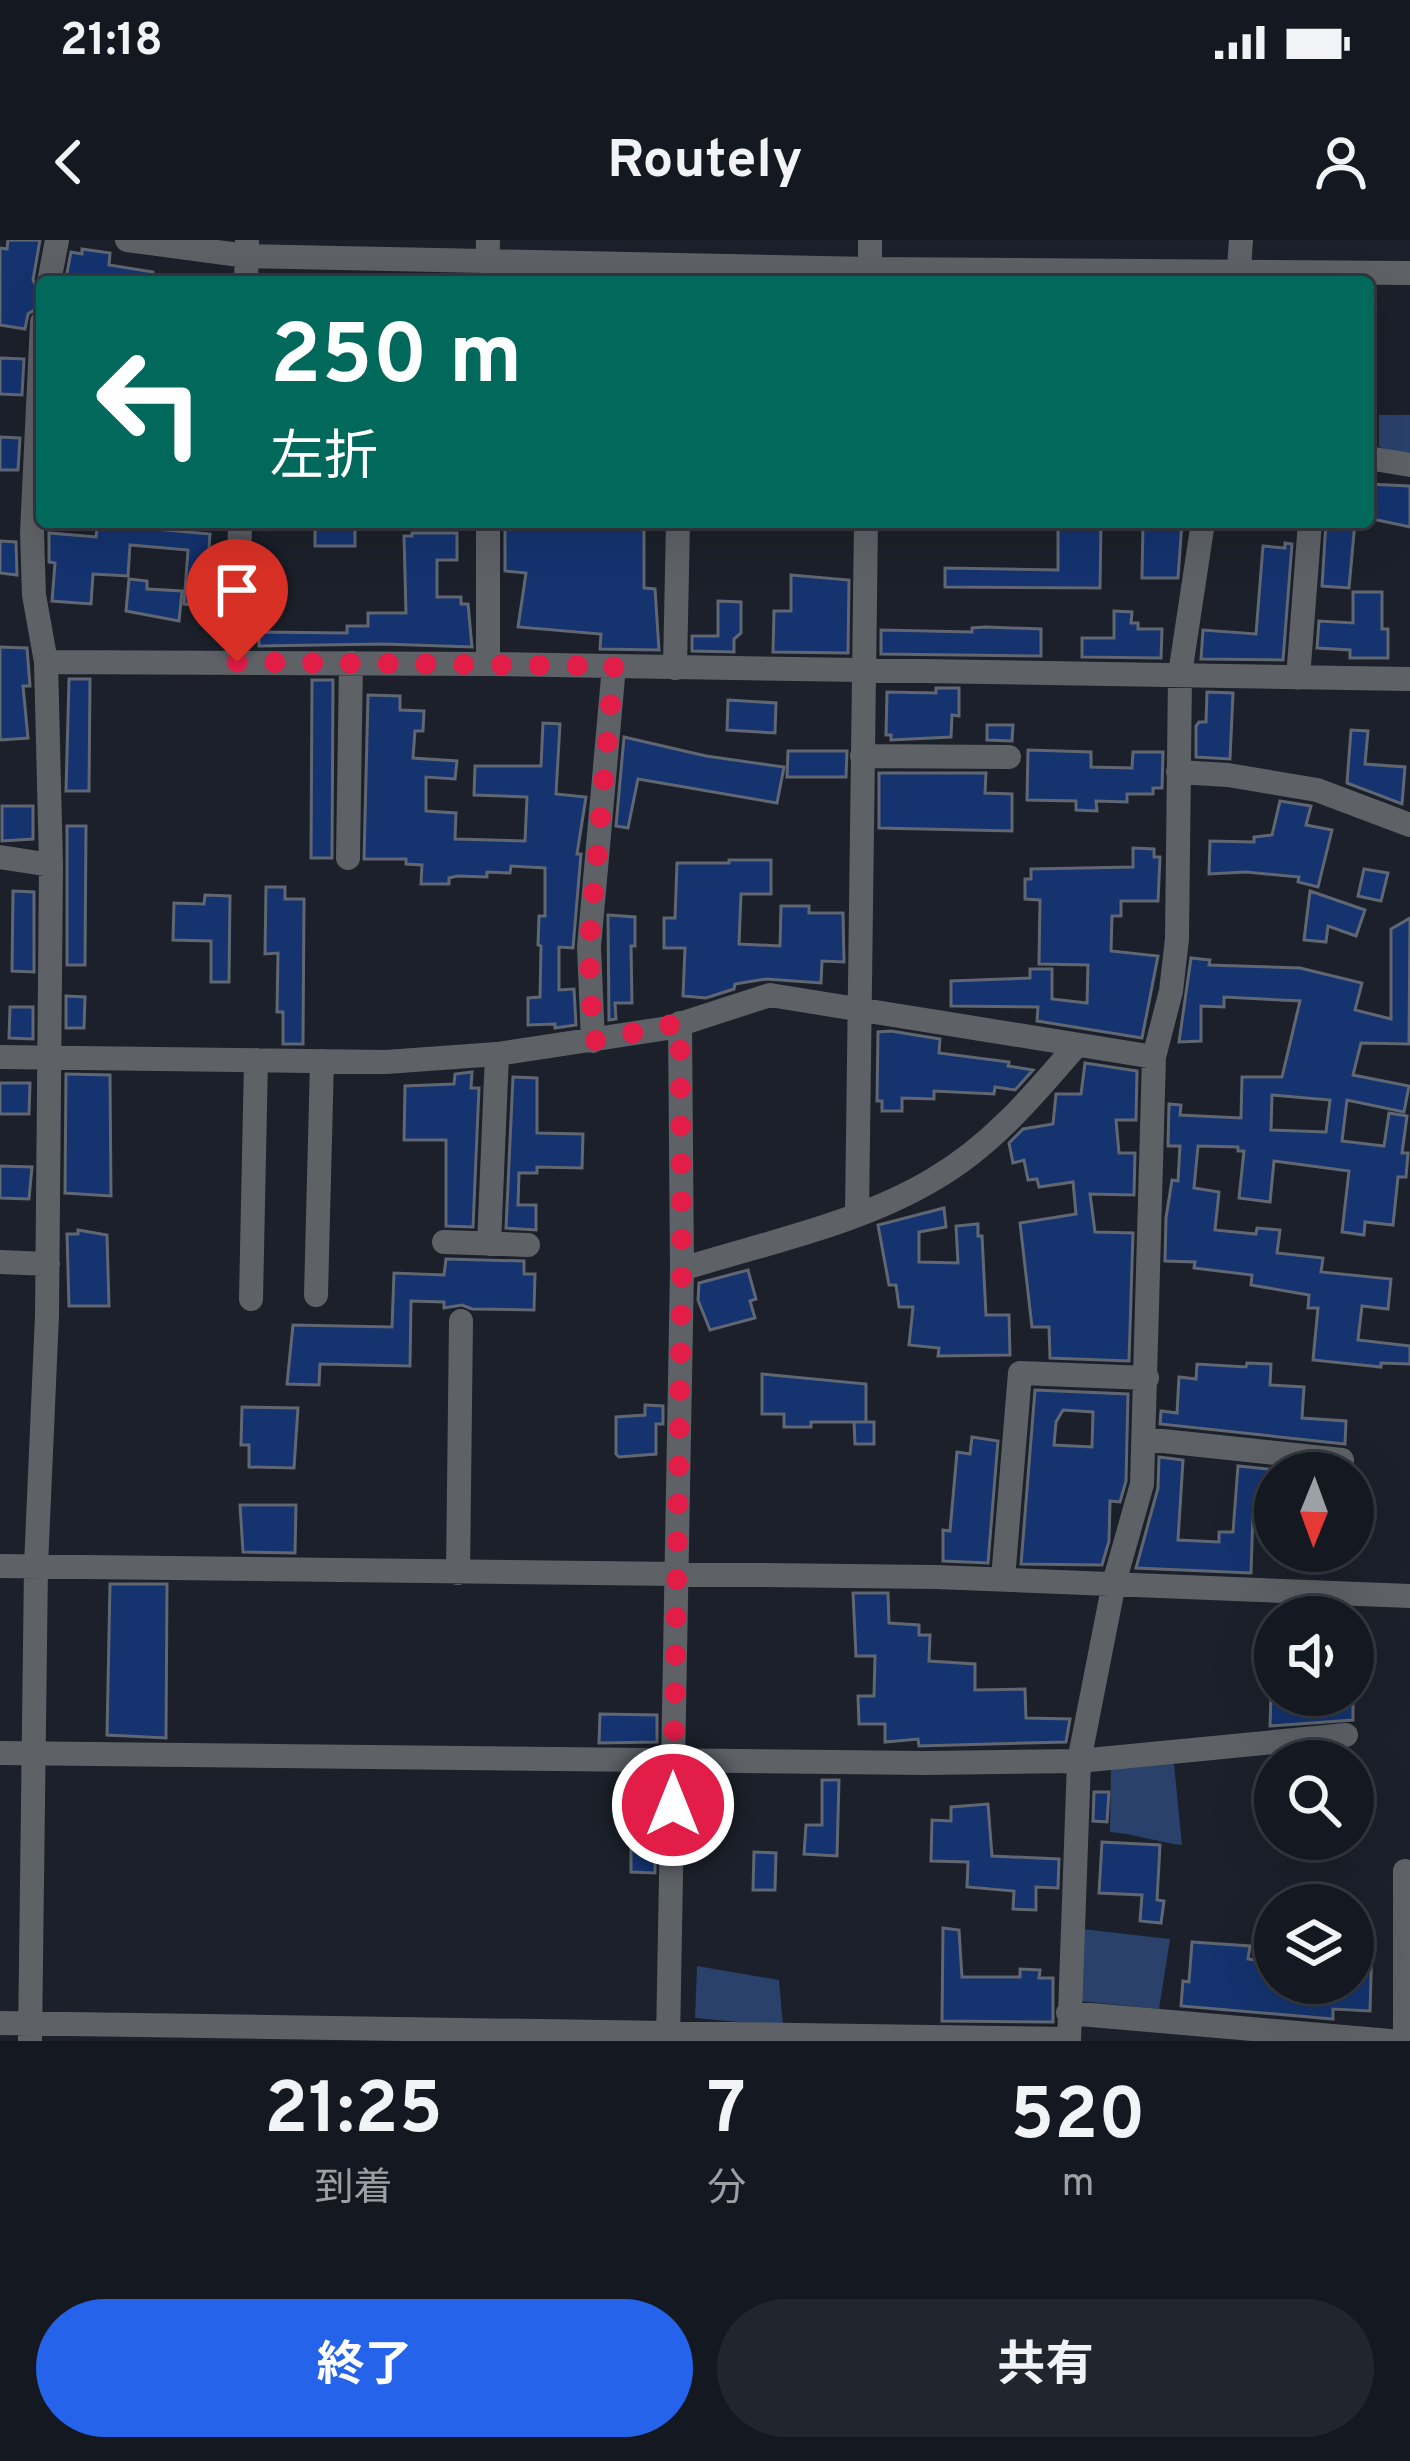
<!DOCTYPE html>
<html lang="ja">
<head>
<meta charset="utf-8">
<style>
	:root { --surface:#141820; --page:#21252d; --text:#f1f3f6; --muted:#9da0a5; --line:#33373e; --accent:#2563eb }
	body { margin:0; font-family:Overpass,"Noto Sans JP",sans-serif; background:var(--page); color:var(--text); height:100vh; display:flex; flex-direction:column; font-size:45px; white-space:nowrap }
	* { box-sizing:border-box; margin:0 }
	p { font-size:39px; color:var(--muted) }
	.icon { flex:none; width:66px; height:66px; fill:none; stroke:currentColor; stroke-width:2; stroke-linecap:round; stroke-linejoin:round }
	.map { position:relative; height:1801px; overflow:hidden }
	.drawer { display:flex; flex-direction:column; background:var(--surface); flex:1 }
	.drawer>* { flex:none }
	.hud { position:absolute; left:36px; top:36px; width:1338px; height:252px; border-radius:12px; box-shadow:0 12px 48px #0002,0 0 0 3px var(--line); background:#00695c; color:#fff; overflow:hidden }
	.needle { width:78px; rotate:181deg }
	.tools { position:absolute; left:1254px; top:1212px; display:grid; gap:24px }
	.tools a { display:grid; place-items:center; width:120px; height:120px; border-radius:50%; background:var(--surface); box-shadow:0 12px 48px #0002,0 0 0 3px var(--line); font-size:60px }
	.pin { position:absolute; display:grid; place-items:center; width:102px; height:102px; color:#fff; margin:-123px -51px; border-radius:50% 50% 50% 0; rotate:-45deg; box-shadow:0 0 12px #0007 }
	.pin .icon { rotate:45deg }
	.me { position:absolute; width:132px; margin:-66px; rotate:0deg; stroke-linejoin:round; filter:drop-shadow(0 0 9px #0008) }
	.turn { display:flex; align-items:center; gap:42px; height:252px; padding:0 36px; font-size:54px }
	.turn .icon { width:156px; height:156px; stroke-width:2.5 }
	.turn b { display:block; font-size:84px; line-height:102px }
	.eta { display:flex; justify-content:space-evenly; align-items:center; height:204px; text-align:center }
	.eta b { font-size:72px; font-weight:700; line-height:84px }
	.cta { display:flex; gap:24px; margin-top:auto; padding:24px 36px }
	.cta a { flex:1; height:138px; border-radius:72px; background:var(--accent); color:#fff; font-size:48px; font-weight:700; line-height:138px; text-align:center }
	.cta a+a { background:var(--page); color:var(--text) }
	.status { display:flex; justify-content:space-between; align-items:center; height:84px; padding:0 60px; background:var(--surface); direction:ltr }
	.status svg { height:33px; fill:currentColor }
	header { display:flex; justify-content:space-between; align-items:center; height:156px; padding:0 36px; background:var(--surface); font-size:54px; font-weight:700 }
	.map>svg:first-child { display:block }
	.green { fill:#2a416c }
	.building { fill:#14336f; stroke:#606772; stroke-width:3; fill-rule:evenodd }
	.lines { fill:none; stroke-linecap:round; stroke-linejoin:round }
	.minor { stroke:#5e6166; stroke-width:24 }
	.route { stroke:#e11d48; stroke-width:21; stroke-dasharray:0 37.8 }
</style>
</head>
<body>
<div class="status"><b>21:18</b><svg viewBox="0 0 49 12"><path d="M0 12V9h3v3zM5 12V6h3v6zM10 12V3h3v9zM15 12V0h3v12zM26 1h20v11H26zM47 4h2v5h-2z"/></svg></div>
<header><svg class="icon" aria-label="back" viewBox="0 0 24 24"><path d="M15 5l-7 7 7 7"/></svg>Routely<svg class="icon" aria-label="person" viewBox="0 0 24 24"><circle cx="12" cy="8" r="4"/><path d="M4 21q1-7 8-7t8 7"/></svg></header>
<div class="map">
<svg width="1410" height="1801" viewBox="0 0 1410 1801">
	<rect width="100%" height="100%" fill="#1b202a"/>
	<path class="green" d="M1379 175H1410V216L1379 207Z
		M1174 1524 1182 1605C1156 1602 1136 1594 1110 1592L1111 1525Z
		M1082 1689 1170 1699 1159 1769 1080 1761Z
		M697 1726 779 1740 783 1786 695 1778Z"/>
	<path class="building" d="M8 0H40L33 40 41 56 40 66 28 74 25 89 0 85V8L7 9Z
		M82 9 110 13 109 25 153 32V42L66 38 71 12 82 14Z
		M0 118 24 119 22 155 0 154Z
		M0 197 20 198 18 230H0Z
		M1368 244 1410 246V287L1368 278Z
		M98 282H143V288L210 294 207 336 222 337V367L184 364 188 310 130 305 128 336 93 334 91 364 52 361 55 323 49 322V293L96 297Z
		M315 282H355V306H315Z
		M505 282H644V348L655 349 659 410 600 409 601 394 518 387 526 333 505 331Z
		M1058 282H1101L1100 348 945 347V328L1058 330Z
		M1143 282H1182L1178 338H1142Z
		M1326 282H1355L1349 348 1322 346Z
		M412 293H457V320H437V357H461V364H468L472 407 383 404 259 406V392L347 393V386H368V373H406L404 296H412Z
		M0 301 16 302 17 335 0 333Z
		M1285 303 1292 304 1283 420 1201 419 1203 390 1256 394 1263 306 1285 308Z
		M791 335 849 340 848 413 773 412 774 371H791Z
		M129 339 147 341V349L182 351 179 381 126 371Z
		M1353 352H1382V389H1388V418H1350V410L1317 408 1319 381 1353 383Z
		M718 361 741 362V393L734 399V412L692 411V396H718Z
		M1114 371 1132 372 1131 383H1138V389H1162L1161 418 1082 417V398H1114Z
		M985 387 1041 389V416L881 414V390L972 392V388Z
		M0 407 27 408 30 446H23L28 498 0 500Z
		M69 439H90L89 551H66Z
		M312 440H333L332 618H311Z
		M936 448H959V476L952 475 951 497 891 500V495H886L887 452 936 453Z
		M1207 452 1233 453 1230 519 1196 517V486L1199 482H1206Z
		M368 455 400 456V470L424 471 423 491H415L413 518 457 521 455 539 426 537V571L456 573 455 599 525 601 527 557 474 555 475 526H541L543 483 560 484 556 554 586 557 577 614H581L573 708 559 707V750L574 749 576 785 555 788V784L528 785V758L540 757 541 706 538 705 539 676H545V628L511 626 510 633 487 632V637L457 636 449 638V644H421L422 625 406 624V619H364Z
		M728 460 776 463 775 493 727 490Z
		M987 485H1013L1012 501 987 500Z
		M1351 490 1368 491 1365 524 1405 527 1402 564 1347 543Z
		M624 497 706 516 784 527 777 563 638 539 628 588 616 586Z
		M1028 510 1091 512V527L1132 528 1133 512H1163L1162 548H1153V554H1127V562L1096 561 1097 571 1076 570V561L1027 560Z
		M788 511H847L846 537H787Z
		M879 533H986L985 553 1012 554V591L879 588Z
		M1280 561 1311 566 1306 585 1332 590 1318 647 1298 642 1299 637 1246 632 1209 634 1210 601 1254 602V597L1272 595Z
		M2 566H33V599L2 601Z
		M67 586H86L85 725H67Z
		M1133 608 1154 609V617H1160L1158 661H1121V676H1112L1111 711 1158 716 1142 798 1037 781 1038 767 951 766V741L1030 738V729H1052V759L1087 763 1088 725 1039 724 1040 660 1025 659V639H1031V629L1133 627Z
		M729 620H771V654H741L739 704 780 706 781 666H809V673H843L844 722 822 721 821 743 766 739 735 744 734 749 706 758 683 756 685 708H664V678H675L677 623H729Z
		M1364 629 1388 633 1381 661 1358 656Z
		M266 647H285V659H304L303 804H283V772H277L278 713 265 714Z
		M13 651 34 652V732L12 731Z
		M1310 651 1365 670 1356 696 1328 686 1326 702 1304 700Z
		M205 655 230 656 229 742H211V701L173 700 174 663 204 664Z
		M608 675 635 677V706H631L632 763H615L616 779 609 780Z
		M1410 678 1409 804 1361 803 1353 835 1409 846 1404 872 1347 860 1342 901 1384 906 1389 873 1407 876 1402 913H1408L1406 937H1398L1393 985 1365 982 1364 995 1342 992 1349 931 1274 921 1270 962 1239 958 1244 911H1238V907L1198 906 1194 948 1219 952 1215 990 1256 994 1257 988 1280 990 1277 1013 1323 1018 1321 1032 1391 1039 1388 1069 1362 1066 1358 1100 1410 1106V1124L1381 1123V1127L1313 1120 1318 1068H1308L1309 1055 1251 1045 1252 1035 1194 1028 1195 1022 1165 1021 1166 978 1172 940 1178 941 1180 906H1168L1169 864 1181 865 1180 875 1241 878 1242 837H1282L1300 761 1224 757V767L1201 766V801L1179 802 1191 718 1210 720 1209 725 1300 728 1362 743 1355 770 1391 779V689ZM1272 855 1330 860 1326 892 1271 890Z
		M66 756 85 757 84 788H66Z
		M10 767H33V799L9 798Z
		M891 791 940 799 939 813 1009 822 1008 826 1033 830 1015 850 995 847 994 854 934 851V859L902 858V871H882V861H877L878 792Z
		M1085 823 1137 831 1136 880H1116L1119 913H1135L1134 955 1090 954 1095 992 1133 993 1129 1121 1050 1118 1049 1087H1032L1020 983 1076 974 1073 942 1039 947 1037 939 1028 940 1024 920 1013 923 1009 903 1023 889 1053 884 1056 854H1081Z
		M472 832 471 848H479L473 987 446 986V900H404L405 846 454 844 455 834Z
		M66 834 110 835 111 956 65 953Z
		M513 837 537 838V893L583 894 582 928 537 927V933H519L518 965H536V990L506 988Z
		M0 843H30L29 874H0Z
		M0 926 32 927 29 959 0 958Z
		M944 968 946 987 919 992V1022L958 1023 956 986 978 984V996H982L986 1075H1009L1010 1115 938 1116 939 1108 909 1105 913 1067H899L896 1045H889L878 985Z
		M78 990 107 995 109 1066H69L67 994H78Z
		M446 1019 524 1021V1034H535L534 1070 472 1069 462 1065 444 1068V1062L411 1061 410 1126 320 1124 319 1145 287 1144 293 1085 392 1087 394 1033 444 1035Z
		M748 1030 756 1059 750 1061 755 1078 710 1090 698 1060 699 1043Z
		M1247 1123 1271 1124 1270 1145 1304 1147 1302 1178 1346 1181 1345 1204 1160 1184 1161 1171 1177 1173 1179 1137 1196 1139 1197 1124 1246 1127Z
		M762 1134 866 1144V1182H811V1187H784V1174H762Z
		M1035 1150 1128 1154 1126 1241 1120 1262 1110 1261 1109 1301 1102 1325 1021 1324ZM1063 1170 1093 1172 1092 1207 1054 1205 1056 1182Z
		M645 1165 663 1166V1184H656V1214L619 1217 616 1214V1177L645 1175Z
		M242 1167 298 1168 294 1228 249 1227V1205H241Z
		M854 1182H874V1204H855Z
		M972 1197 998 1201 988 1323 943 1321V1290L950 1291 957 1212 970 1214Z
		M1159 1217 1183 1220 1178 1300 1219 1302V1292H1233L1238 1226 1308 1233H1275V1273L1253 1272 1251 1333 1136 1328 1158 1248Z
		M240 1265H296L295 1313 243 1312Z
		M110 1344H167L166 1498 107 1495Z
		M853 1353H888L889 1383 919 1385V1395H930L929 1421 975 1424V1450L1025 1449 1026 1478 1070 1479 1066 1502 919 1506 918 1499 885 1502V1484H859L858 1456H874L875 1416H856Z
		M1271 1455H1353V1480L1270 1486Z
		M600 1474 657 1475V1502L599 1503Z
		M822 1540H839L837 1616 804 1614 806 1585H822Z
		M1094 1552H1109L1107 1582 1093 1581Z
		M988 1564 992 1616 1059 1619 1058 1648 1036 1647V1670L1013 1669 1014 1651 967 1647 968 1622 931 1621 932 1580 951 1581V1567Z
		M631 1574 656 1575 655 1633 631 1632Z
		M1102 1602 1160 1605 1157 1660 1164 1661 1161 1683 1140 1681 1142 1655 1099 1653Z
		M754 1612 776 1613 775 1650H753Z
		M943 1688 959 1690 962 1737H1020V1729L1040 1730 1039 1738H1053V1782L942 1781Z
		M1192 1702 1250 1706 1248 1719 1275 1723V1743H1353L1356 1702 1372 1703 1370 1771 1333 1769V1779L1181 1766 1183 1741 1189 1742Z"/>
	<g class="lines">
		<path class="minor" d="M127 0 247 16 870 29 1410 33
			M49 42 57 0
			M246 42 247 2
			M487 42 488 0
			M870 42V0
			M1238 42 1241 0
			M1368 218 1410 225
			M46 422 488 424 1410 439
			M237 422 240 282
			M488 424V282
			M675 428 678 282
			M1298 438 1310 282
			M862 516 1009 517
			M1178 532 1228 535 1317 550 1410 585
			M0 617 51 625
			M348 618 351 423
			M593 801 589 707 614 426
			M0 817 386 822 497 814 668 788 770 755 1154 817
			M857 974 866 282
			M444 1002 528 1005
			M489 1004 497 814
			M0 1022 48 1024
			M682 1029C765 1003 859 984 934 939 991 906 1033 856 1075 807
			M316 1055 322 821
			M251 1059 256 820
			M1144 1199 1342 1220
			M0 1326 936 1337 1410 1356
			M458 1333 461 1081
			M1003 1339 1020 1133 1147 1138
			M0 1513 926 1523 1079 1521 1346 1495
			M1068 1773 1390 1801
			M0 1783 1069 1799
			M30 1801 36 1326 47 1075 51 625 46 422 34 355 32 293 42 82
			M668 1801 682 1029 680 783
			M1069 1801 1079 1521 1114 1343 1142 1244 1154 817 1171 751 1177 699 1180 434 1203 282
			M1405 1801V1631"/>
	</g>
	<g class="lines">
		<path class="route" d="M237 422 614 426 589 707 593 801 680 783 682 1029 673 1565"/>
	</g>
</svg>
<div class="tools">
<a><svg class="needle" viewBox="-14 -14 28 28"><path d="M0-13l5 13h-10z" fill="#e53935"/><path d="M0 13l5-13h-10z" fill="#9da0a5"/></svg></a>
<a><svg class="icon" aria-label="sound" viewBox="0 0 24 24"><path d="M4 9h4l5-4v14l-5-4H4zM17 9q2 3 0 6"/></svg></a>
<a><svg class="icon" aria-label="search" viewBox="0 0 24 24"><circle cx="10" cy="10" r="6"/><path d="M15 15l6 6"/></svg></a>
<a><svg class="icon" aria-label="layers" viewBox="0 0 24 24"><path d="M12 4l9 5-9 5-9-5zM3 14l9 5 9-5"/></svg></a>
</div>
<div class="pin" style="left:237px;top:422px;background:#d93025"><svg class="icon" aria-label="arrive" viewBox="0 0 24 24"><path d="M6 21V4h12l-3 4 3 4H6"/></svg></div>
<svg class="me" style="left:673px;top:1565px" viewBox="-20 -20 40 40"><circle r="17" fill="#e11d48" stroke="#fff" stroke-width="3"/><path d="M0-11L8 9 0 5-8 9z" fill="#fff"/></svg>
<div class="hud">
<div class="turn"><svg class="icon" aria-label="left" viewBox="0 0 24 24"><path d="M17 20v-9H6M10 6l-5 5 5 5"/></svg><div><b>250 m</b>左折</div></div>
</div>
</div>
<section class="drawer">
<div class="eta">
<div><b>21:25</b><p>到着</p></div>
<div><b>7</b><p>分</p></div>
<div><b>520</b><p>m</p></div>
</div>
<div class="cta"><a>終了</a><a>共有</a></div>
</section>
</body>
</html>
